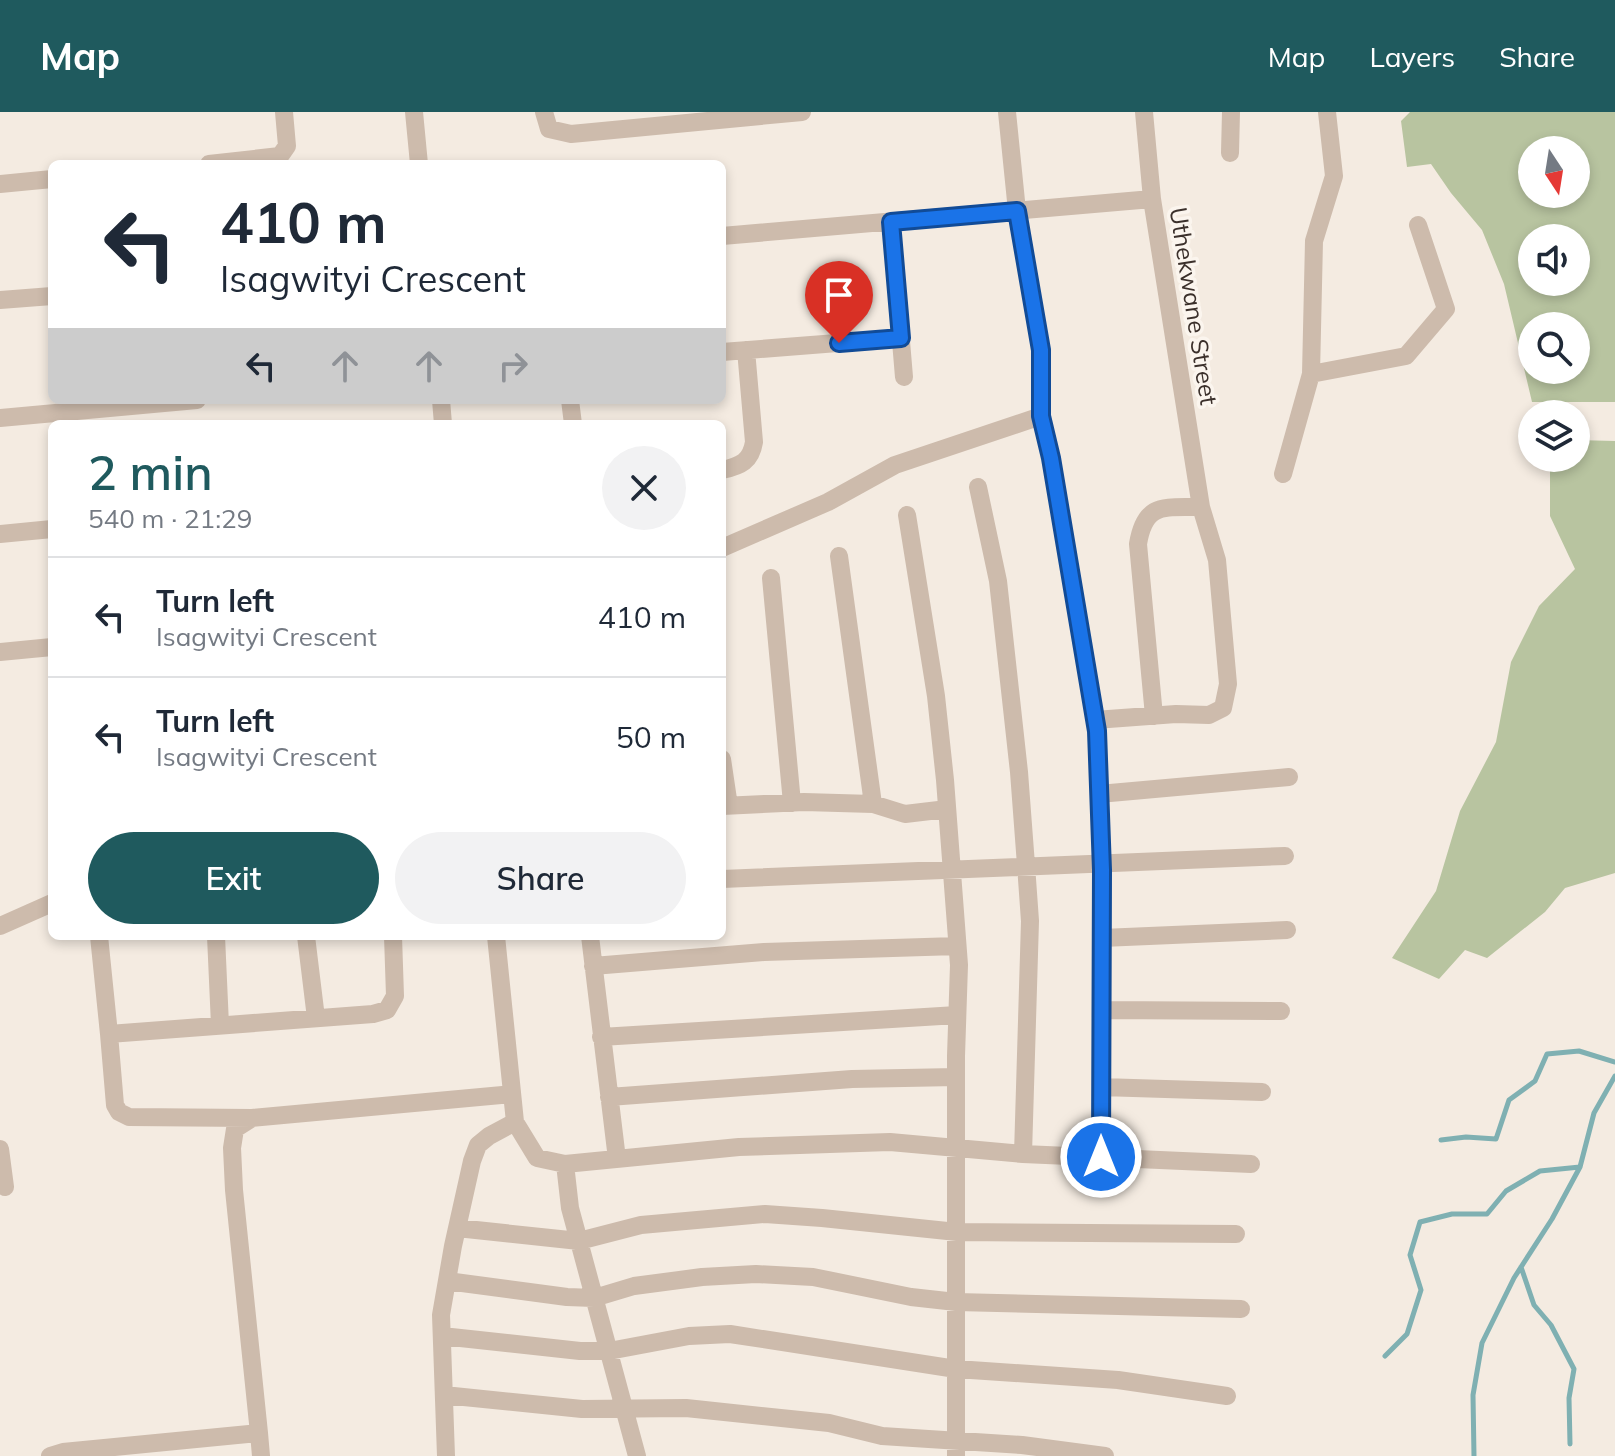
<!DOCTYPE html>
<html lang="en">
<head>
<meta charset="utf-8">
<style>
	:root { --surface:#fff; --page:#f2f2f3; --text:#1f2937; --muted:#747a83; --line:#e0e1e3; --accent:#1f5a5e }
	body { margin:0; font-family:Mulish,sans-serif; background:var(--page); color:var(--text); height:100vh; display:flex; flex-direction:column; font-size:30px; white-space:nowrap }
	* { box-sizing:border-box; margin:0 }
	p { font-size:26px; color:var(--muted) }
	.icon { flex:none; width:44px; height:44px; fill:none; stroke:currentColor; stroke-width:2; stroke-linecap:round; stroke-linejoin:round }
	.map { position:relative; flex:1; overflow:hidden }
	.sheet { position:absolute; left:48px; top:308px; width:678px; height:520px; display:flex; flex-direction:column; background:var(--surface); border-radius:12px; box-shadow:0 4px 12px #0003 }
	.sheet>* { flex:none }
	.hud { position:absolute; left:48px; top:48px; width:678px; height:244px; border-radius:12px; box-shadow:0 4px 12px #0003; background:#fff; color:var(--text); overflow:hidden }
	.needle { width:52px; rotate:168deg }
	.tools { position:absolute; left:1518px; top:24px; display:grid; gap:16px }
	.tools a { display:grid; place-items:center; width:72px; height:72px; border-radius:50%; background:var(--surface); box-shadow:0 4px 12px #0003; font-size:40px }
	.pin { position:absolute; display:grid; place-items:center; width:68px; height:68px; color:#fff; margin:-82px -34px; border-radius:50% 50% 50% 0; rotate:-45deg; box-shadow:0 0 8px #0007 }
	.pin .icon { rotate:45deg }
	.me { position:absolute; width:88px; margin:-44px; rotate:0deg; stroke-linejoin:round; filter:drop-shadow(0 0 6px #0008) }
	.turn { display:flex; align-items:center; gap:28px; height:168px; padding:0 40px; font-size:36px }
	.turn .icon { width:104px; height:104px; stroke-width:2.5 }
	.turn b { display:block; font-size:56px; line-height:68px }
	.lanes { display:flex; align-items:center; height:76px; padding:0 40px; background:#0003; justify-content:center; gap:40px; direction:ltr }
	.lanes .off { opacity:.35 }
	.round { display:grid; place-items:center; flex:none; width:84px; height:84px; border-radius:42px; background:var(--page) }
	.overview { display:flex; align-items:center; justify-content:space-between; height:136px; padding:0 40px }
	h1 { font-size:48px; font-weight:600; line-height:60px; color:var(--accent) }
	.cta { display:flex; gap:16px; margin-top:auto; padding:16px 40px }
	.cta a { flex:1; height:92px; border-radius:48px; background:var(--accent); color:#fff; font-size:32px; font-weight:600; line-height:92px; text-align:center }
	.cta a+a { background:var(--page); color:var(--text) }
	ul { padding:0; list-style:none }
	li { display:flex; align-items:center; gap:24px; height:120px; padding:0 40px; border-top:2px solid var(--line) }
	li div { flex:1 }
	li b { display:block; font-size:30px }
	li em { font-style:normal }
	header { display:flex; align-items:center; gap:48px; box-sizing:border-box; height:112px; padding:0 40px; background:var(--accent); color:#fff }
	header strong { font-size:38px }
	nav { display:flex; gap:44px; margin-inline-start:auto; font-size:28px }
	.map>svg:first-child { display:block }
	.green { fill:#b8c4a0; fill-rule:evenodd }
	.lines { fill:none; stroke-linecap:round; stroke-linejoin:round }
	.stream { stroke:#7fb0b2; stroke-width:5 }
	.minor { stroke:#cdbbac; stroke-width:18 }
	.route-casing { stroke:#114b97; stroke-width:20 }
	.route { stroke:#1a73e8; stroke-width:14 }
	.labels { text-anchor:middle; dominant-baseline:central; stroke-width:7; stroke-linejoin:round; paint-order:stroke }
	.street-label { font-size:24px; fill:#3b302b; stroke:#fbf5ee }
</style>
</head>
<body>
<header>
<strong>Map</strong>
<nav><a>Map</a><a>Layers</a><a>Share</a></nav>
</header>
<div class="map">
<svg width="1615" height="1344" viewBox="0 0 1615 1344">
	<rect width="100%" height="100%" fill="#f4ebe1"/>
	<path class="green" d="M1410 0H1615V290H1532L1504 172 1482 118 1451 81 1431 52 1407 55 1401 9ZM1532 38H1576V82H1532ZM1532 126H1576V170H1532ZM1532 214H1576V258H1532Z
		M1576 328 1615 329V761L1565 776 1545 800 1487 846 1465 838 1439 867 1392 846 1436 779 1460 699 1496 630 1511 550 1539 494 1575 457 1550 404V346H1576Z"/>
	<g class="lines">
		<path class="stream" d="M1441 1028 1466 1025 1496 1027 1509 988 1535 969 1547 942 1579 939 1615 950
			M1521 1155 1534 1193 1551 1213 1574 1257 1569 1286 1570 1332
			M1385 1244 1407 1222 1421 1178 1410 1143 1420 1110 1452 1102H1487L1506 1079 1540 1059 1580 1055
			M1474 1344 1473 1283 1482 1231 1514 1166 1552 1107 1580 1055 1594 1001 1615 964"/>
		<path class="minor" d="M414 0 419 52
			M544 0 549 17 571 22 802 0
			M1007 0 1017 99 1041 238V304L1051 346 1097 619 1102 758 1101 1045
			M1230 41 1231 0
			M209 52 280 44 287 34 284 0
			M0 72 52 67
			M891 110 904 265
			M722 124 1152 87
			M0 188 52 184
			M722 240 901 226
			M1311 262 1406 244 1446 197 1418 113
			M441 288 443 312
			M570 288 573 312
			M0 306 197 288
			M722 358C741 354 751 349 754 330L746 238
			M1283 362 1311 262 1314 129 1334 64 1327 0
			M978 375 998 469 1019 660 1026 753 1030 809 1023 1042
			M907 403 936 584 945 668 959 853 956 944V1344
			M0 422 52 417
			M722 436 828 390 895 353 1041 304
			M839 444 873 692
			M771 466 792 691
			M0 540 52 535
			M1154 604 1138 432C1145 389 1165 396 1201 395
			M1095 608 1176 602 1209 603 1223 596 1228 572 1217 448 1201 395 1152 87 1144 0
			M722 647 729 694
			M1099 682 1289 665
			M722 694 804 690 873 692 905 702 947 697
			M722 767 1285 744
			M0 814 52 791
			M99 824 109 922 373 902 387 898 395 884 393 824
			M216 824 220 913
			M306 824 316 906
			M496 824 515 1010 537 1046 565 1052 739 1035 890 1030 1023 1042 1251 1052
			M590 824 617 1047
			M1102 826 1287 818
			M593 854 764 840 957 834
			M1101 898 1281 899
			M109 922 115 993 119 1000 129 1005 252 1006
			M601 925 957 903
			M1101 975 1262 980
			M609 985 852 967 956 965
			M0 1037 5 1075
			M565 1052 570 1096 637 1344
			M457 1116 579 1129 641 1113 765 1102 822 1106 957 1120 1236 1122
			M447 1169 567 1185 594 1186 634 1174 702 1165 756 1162 813 1165 911 1185 956 1190 1241 1197
			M442 1224 580 1239H609L689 1224 730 1222 956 1257 1118 1268 1227 1284
			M444 1283 582 1297 686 1296 829 1311 882 1324 1022 1333 1105 1344
			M259 1321 234 1078 232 1036 235 1017 252 1006 512 982
			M50 1344 63 1340 259 1321 261 1344
			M446 1344 441 1203 453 1134 472 1049 478 1033 489 1024 515 1010"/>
	</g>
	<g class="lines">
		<g class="route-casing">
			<path id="route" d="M839 231 901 226 891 110 1017 99 1041 238V304L1051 346 1097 619 1102 758 1101 1045"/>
		</g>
		<use href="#route" class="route"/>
	</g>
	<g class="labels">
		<g class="street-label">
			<text transform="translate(1194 194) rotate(81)">Uthekwane Street</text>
		</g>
	</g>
</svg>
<div class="tools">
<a><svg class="needle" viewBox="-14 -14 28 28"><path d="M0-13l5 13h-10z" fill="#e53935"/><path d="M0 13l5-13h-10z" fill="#747a83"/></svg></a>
<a><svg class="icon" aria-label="sound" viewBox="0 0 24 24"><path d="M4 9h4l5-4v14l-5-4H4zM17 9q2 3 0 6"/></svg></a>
<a><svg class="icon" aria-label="search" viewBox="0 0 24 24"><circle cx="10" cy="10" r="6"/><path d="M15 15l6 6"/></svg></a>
<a><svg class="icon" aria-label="layers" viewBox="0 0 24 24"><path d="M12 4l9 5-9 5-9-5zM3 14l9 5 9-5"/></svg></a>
</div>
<div class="pin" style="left:839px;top:231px;background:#d93025"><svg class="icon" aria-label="arrive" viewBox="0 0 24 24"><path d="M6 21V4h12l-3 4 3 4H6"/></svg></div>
<svg class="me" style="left:1101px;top:1045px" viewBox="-20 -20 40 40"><circle r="17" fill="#1a73e8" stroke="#fff" stroke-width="3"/><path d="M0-11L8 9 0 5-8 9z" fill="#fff"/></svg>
<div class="hud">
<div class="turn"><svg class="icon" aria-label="left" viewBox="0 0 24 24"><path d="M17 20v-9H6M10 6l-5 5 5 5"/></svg><div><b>410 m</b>Isagwityi Crescent</div></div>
<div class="lanes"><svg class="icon" aria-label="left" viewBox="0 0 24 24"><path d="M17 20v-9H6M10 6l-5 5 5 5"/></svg><svg class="icon off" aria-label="ahead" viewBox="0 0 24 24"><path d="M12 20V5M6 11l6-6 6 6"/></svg><svg class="icon off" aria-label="ahead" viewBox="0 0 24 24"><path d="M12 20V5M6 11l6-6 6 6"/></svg><svg class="icon off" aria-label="right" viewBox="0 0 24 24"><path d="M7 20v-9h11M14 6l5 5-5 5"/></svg></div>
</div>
<section class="sheet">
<div class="overview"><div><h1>2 min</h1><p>540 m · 21:29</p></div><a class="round"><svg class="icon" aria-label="close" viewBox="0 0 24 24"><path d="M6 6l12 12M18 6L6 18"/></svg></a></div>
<ul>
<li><svg class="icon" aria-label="left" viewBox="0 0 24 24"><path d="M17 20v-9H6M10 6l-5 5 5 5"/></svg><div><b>Turn left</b><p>Isagwityi Crescent</p></div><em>410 m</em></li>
<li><svg class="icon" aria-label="left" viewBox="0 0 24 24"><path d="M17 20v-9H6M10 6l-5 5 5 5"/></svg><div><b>Turn left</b><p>Isagwityi Crescent</p></div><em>50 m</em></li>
</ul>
<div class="cta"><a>Exit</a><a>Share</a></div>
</section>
</div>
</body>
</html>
